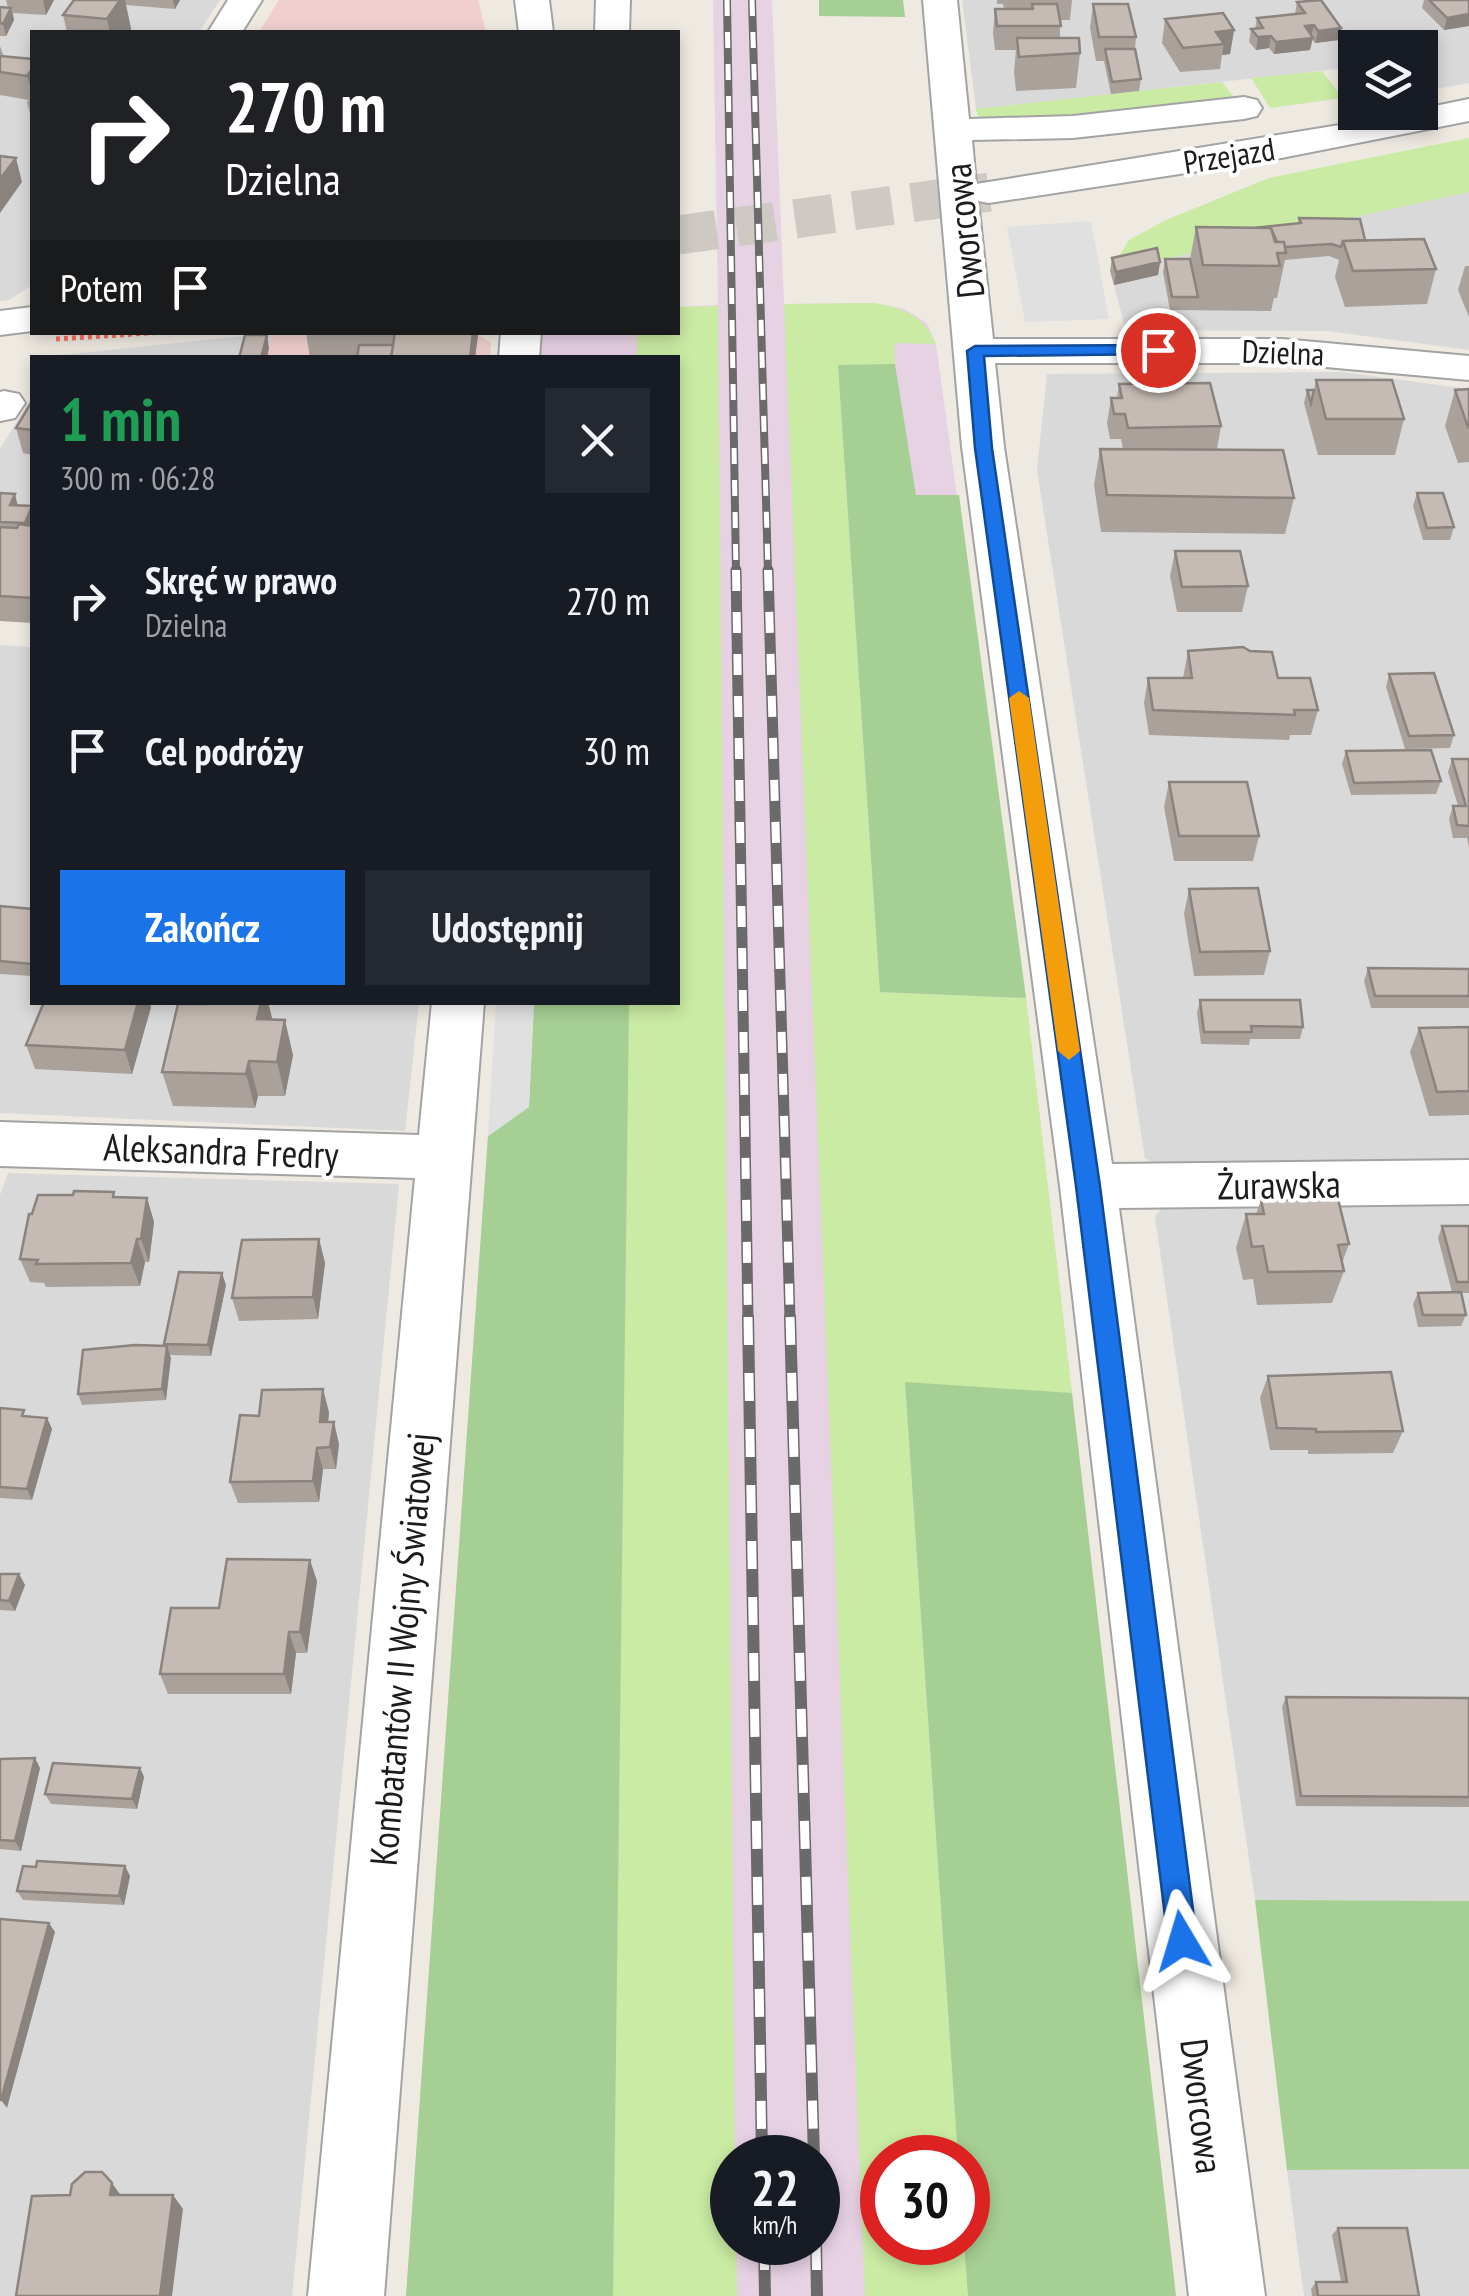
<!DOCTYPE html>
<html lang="pl">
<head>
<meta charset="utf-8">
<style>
	:root { --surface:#171b24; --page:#242831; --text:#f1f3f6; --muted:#9ea1a6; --accent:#1a73e8 }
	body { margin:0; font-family:"PT Sans Narrow",sans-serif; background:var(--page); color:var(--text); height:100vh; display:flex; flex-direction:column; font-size:38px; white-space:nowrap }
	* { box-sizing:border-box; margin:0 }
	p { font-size:32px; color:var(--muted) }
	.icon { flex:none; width:55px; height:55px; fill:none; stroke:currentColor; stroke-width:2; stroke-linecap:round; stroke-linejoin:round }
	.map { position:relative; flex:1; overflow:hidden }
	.side { position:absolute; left:30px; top:355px; width:650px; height:650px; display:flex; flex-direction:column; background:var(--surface); border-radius:0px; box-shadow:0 5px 15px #0003 }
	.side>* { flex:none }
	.top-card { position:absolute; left:30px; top:30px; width:650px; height:305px; border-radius:0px; box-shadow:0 5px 15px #0003; background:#202124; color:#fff; overflow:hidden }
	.controls { position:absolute; left:1338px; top:30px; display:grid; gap:20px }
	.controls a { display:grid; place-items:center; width:100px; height:100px; border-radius:0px; background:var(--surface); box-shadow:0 5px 15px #0003; font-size:50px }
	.speed { position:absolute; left:710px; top:2135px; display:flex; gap:20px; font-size:50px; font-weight:700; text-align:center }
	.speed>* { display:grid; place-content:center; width:130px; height:130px; border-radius:50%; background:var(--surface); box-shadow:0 5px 15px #0003; line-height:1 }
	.speed small { font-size:25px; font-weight:400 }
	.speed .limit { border:15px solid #d22; background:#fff; color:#111 }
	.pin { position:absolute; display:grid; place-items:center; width:85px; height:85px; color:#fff; margin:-42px; border:5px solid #fff; border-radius:50%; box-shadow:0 2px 10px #0007 }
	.me { position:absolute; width:110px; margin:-55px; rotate:353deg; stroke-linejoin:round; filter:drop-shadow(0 0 8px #0008) }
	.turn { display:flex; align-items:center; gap:35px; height:210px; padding:0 30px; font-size:45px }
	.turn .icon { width:130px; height:130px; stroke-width:2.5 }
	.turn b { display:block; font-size:70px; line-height:85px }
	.then { display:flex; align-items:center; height:95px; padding:0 30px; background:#0003; gap:20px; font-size:38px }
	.round { display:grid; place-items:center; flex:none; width:105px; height:105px; border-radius:0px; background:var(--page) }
	.overview { display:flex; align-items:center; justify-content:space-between; height:170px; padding:0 30px }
	h1 { font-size:60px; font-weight:700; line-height:75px; color:#1e9e55 }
	.button { display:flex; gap:20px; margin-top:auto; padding:20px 30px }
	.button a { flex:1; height:115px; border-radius:0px; background:var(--accent); color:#fff; font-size:40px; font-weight:700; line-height:115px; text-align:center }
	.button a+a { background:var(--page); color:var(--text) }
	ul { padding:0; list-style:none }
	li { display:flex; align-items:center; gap:30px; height:150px; padding:0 30px }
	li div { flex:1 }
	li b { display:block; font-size:38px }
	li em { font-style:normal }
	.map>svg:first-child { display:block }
	.residential { fill:#dad9d9 }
	.commercial { fill:#f0cfce }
	.industrial { fill:#e7d2e4; fill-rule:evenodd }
	.grass { fill:#c9eba3 }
	.forest { fill:#a6cf93 }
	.parking { fill:#e0e0e0 }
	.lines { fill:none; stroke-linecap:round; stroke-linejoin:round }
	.minor-tunnel { stroke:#cecac3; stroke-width:39; stroke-dasharray:39 20; stroke-linecap:butt }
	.minor-casing { stroke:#a3a3a3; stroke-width:4 }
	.path { stroke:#ff6d60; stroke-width:5; stroke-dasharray:4 4; stroke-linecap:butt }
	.minor { fill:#fff; fill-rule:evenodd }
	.rail-far2-casing { stroke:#6a6a6a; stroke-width:8 }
	.rail-far1-casing { stroke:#6a6a6a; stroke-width:11 }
	.rail-casing { stroke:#6a6a6a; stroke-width:12 }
	.rail-far2 { stroke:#fff; stroke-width:5; stroke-dasharray:16; stroke-linecap:butt }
	.rail-far1 { stroke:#fff; stroke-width:8; stroke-dasharray:21; stroke-linecap:butt }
	.rail { stroke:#fff; stroke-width:9; stroke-dasharray:28; stroke-linecap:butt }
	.wall { fill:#aaa19b }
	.shaded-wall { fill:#8b837e }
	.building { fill:#c6bbb4; stroke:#8b837e; stroke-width:2.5 }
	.route { fill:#1a73e8; stroke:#114b97; stroke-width:2.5 }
	.slow { fill:#f59e0b }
	.labels { text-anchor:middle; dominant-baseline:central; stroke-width:8; stroke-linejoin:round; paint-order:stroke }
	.far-street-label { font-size:32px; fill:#1c1c1c; stroke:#fff }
	.street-label { font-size:38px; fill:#1c1c1c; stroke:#fff }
</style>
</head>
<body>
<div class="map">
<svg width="1469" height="2296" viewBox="0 0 1469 2296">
	<rect width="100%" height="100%" fill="#eee9e1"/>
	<path class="residential" d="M0 0H220L199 32H32V285L9 300 0 301Z
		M962 0H1469V83L1420 92V48H1355V67L976 109Z
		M1469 192V350L1327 331 1126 330 1110 271Z
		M272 333 267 357 50 358 51 356Z
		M1342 372 1469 389V1164L1160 1167 1145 1158 1037 470 1047 374Z
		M32 396V537L0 535V449Z
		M0 645 32 647V1002L419 1003 405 1131 0 1113Z
		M8 1173 399 1184 292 2296H0V1195Z
		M1469 1200V1901L1255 1900 1155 1217 1165 1203Z
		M1469 2169V2296H1304L1287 2170Z"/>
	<path class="commercial" d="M279 0H478L486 32H259Z
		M474 332 491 343 490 357 267 358 272 333Z"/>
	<path class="industrial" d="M713 0H772L784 304 875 303 904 309 927 323 936 344 1026 998 1176 2296H406L488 1136 529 1107 534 1003 678 1002V358L535 357 538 333 678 332V307L718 305ZM732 2158H818V2242H732ZM882 2158H968V2242H882Z"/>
	<path class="grass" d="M1322 71 1343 98 1270 108 1251 78Z
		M1222 82 1233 96 1228 100 1078 117 979 121 976 109Z
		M1469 138V192L1110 271 1129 240 1166 220 1269 178Z
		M875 303C905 309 923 315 936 344L895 343V364L838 366 880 992 1026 998 1072 1393 905 1383 958 2157 882 2158V2242L964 2243 968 2296H865L784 304Z
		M718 306 735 2157 732 2242 736 2243 737 2296H613L629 1003 678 1002V358L637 357V333L678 332V307Z"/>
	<path class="forest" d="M819 0H903L905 17 819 16Z
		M895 364 916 495H959L1026 998 880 992 838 365Z
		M534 1003H629L613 2296H406L488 1136 529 1107Z
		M905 1382 1072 1393 1176 2296H968L964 2243 968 2242V2158L958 2157Z
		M1255 1900 1469 1901V2169L1287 2170Z"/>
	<path class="parking" d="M1091 221 1109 319 1025 322 1007 227Z
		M496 1003H534L529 1107 488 1136Z"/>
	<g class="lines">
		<path class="minor-tunnel" d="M678 235 989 192"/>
		<g class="minor-casing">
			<path id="minor" d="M228 0H262L242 32H208Z
				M515 0H549L553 32H519Z
				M596 0H630L629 32H595Z
				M923 0H957L969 119 1073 116 1244 97 1257 100 1262 108 1257 116 1244 119 1073 138 972 140 976 184 1420 112V109L1469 99V121L1271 160 989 203 978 201 993 339H1282L1469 356V380L1282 363H995L1004 447 1112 1164 1469 1160V1204L1119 1208 1265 2296H1189L1060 1186 962 447Z
				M32 307V331L0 335V311Z
				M501 332H541L539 358H499Z
				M4 391 19 394 25 403 15 418 0 421V392Z
				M432 1002H484L384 2296H308L415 1178 0 1166V1122L419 1135Z"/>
		</g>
		<path class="path" d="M56 339 165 332"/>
		<use href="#minor" class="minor"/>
		<g class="rail-far2-casing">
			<path id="rail-far2" d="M727 0 736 572
				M752 0 768 572"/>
		</g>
		<g class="rail-far1-casing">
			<path id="rail-far1" d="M736 570 748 1319
				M768 570 790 1319"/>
		</g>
		<g class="rail-casing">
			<path id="rail" d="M748 1317 762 2158
				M790 1317 814 2158
				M764 2242 765 2296
				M816 2242 817 2296"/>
		</g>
		<use href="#rail-far2" class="rail-far2"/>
		<use href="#rail-far1" class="rail-far1"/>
		<use href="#rail" class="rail"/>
	</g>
	<path class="wall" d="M6 0H54L46 15 13 13 14 20 6 36H0V7L8 8Z
		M74 0H180L175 9 126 5 131 29 128 32H67L63 15Z
		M997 0H1072L1070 20H1060V38L1080 53 1076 88 1016 91 1014 72 1016 50H995L993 33 995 9H1004L1003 4H997Z
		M1424 0H1469V26L1444 30 1422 8Z
		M1297 2 1339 40 1315 43 1312 39 1310 50 1274 54 1269 48 1256 50 1249 42 1251 29H1255L1257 18 1295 14Z
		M1093 4 1136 37 1135 49 1141 79 1139 91 1111 94 1104 61H1096L1090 28Z
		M1165 19 1234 30 1230 54 1222 55 1220 69 1180 72 1162 43Z
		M0 46 4 57 32 59V122L27 102 29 100 0 95Z
		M1299 218 1365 240 1436 269 1427 304 1345 307 1335 277 1339 260 1329 256 1285 260 1277 298H1274L1271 311 1170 310 1163 272 1165 259H1190L1196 227 1254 228 1298 223Z
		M1112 258 1160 262 1158 275 1114 285 1110 271Z
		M1465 266H1469V317L1458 290Z
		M477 332 475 358H310L306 333Z
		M1316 380 1404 419 1395 455H1318L1304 403 1307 390H1314Z
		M1119 384 1221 426 1217 449 1294 498 1285 534 1101 532 1094 485 1100 449H1123L1121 439H1110L1107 423 1111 398H1117Z
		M1469 389V462L1458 463 1445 426 1455 390Z
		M32 401V455L23 453 16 428Z
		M0 493 18 506 32 509V623L0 621Z
		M1417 493 1454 527 1450 540H1423L1413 506Z
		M1175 551 1248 586 1242 612H1177L1170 576Z
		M1188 651 1278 678 1318 710 1311 735H1290L1289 740 1149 735 1144 703 1148 678H1183Z
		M1389 674 1454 735 1450 748 1405 749 1386 687Z
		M1346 751 1441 781 1436 794 1351 795 1342 764Z
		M1452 759H1469V848L1467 838H1453L1449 819 1453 806H1458L1448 772Z
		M1169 782 1259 836 1253 861H1174L1164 807Z
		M1189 889 1270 951 1264 975 1194 976 1184 914Z
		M0 906 32 909V976L0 974Z
		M1368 968 1469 969V1008H1371L1364 981Z
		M1200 1000 1303 1027 1300 1039H1250L1249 1045 1201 1044 1197 1013Z
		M207 1002H268L272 1019 293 1055 285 1096H258L255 1108 173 1106 162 1072Z
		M151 1007 132 1074 35 1069 26 1045Z
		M1469 1027V1115L1429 1116 1410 1052 1419 1028Z
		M115 1197 147 1198 154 1222 149 1262H145L140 1286 46 1287 44 1283 30 1282 20 1259Z
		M1261 1200 1349 1244 1342 1263 1344 1271 1332 1303 1257 1305 1253 1279 1243 1280 1236 1248 1246 1214H1256Z
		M1442 1226H1469V1293H1461L1466 1315 1461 1326 1418 1327 1413 1304 1418 1293 1452 1292 1438 1238Z
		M319 1239 325 1263 318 1319 239 1321 232 1298Z
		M226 1285 211 1356 170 1355 166 1400 82 1405 78 1394 164 1346V1344Z
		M1268 1376 1403 1431 1393 1453 1308 1454V1450H1270L1260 1398Z
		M0 1408 27 1416 47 1418 52 1429 32 1500 0 1498Z
		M329 1412 328 1422 339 1444 336 1469H323L319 1502 238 1503 230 1482 259 1416Z
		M0 1574H19L25 1585 15 1611 0 1610Z
		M317 1581 307 1653H296L291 1694H168L160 1674 219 1608Z
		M1286 1697 1469 1698V1807L1296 1806 1282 1707Z
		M0 1759 40 1768 21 1851 0 1849Z
		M140 1768 144 1777 137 1809 51 1804 45 1794Z
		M125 1866 130 1876 124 1905 23 1900 17 1891 36 1867Z
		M1338 2228 1419 2296H1312L1311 2289 1316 2282H1341L1332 2235Z"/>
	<path class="shaded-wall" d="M43 0H54L46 15Z
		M120 0H125L131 29 128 32H110L107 19Z
		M173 0H180L175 9Z
		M11 8 14 20 6 36 3 24Z
		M1469 14V26L1444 30 1447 18Z
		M1314 25 1311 38 1305 26Z
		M1341 28 1339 40 1315 43 1318 31Z
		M1234 30 1230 54 1222 55 1224 44 1216 32Z
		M1271 36 1269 48 1256 50 1258 37Z
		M1313 38 1310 50 1274 54 1276 42Z
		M32 69V89H31L27 76Z
		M16 158 22 182 0 213V179Z
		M1160 262 1158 275 1114 285 1116 272Z
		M473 332H477L478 336 475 358H470Z
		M267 335 269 348 267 358H261Z
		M15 494 18 507 10 505Z
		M32 506V527L28 536 25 523Z
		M138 1002H150L151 1007 132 1074 125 1050Z
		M261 1002H268L273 1022 257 1019Z
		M285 1020 293 1055 285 1096 277 1062Z
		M249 1061 258 1096 255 1108 246 1074Z
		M147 1198 154 1222 149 1262 141 1239Z
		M137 1239 145 1262 140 1286 131 1263Z
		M319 1239 325 1263 318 1319 313 1297Z
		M222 1273 226 1285 211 1356 208 1345Z
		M167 1346 171 1358 166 1400 162 1389Z
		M323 1389 329 1412 326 1444 320 1422Z
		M47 1418 52 1429 32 1500 27 1489Z
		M334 1422 339 1444 336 1469 330 1447Z
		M317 1448 323 1469 319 1502 313 1481Z
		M310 1560 317 1581 307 1653 300 1632Z
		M19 1574 25 1585 15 1611 9 1601Z
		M289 1632 296 1653 291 1694 284 1674Z
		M35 1758 40 1768 21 1851 15 1841Z
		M140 1768 144 1777 137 1809 132 1799Z
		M125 1866 130 1876 124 1905 119 1896Z
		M49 1923 55 1932 7 2108 1 2100Z
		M112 2183 122 2197 110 2195Z
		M173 2195 183 2209 172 2296H160Z"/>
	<path class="building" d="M74 0H120L107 19 63 15Z
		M1321 0 1341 28 1318 31 1314 25 1305 26 1313 38 1276 42 1271 36 1258 37 1251 29 1263 28 1257 18 1305 13 1297 2Z
		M1429 0H1469V14L1447 18Z
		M1032 4H1057L1061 26H997L995 9H1033Z
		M1093 4H1128L1136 37H1099Z
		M0 7 11 8 3 24 0 23Z
		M1223 13 1234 30 1216 32 1224 44 1183 48 1165 19Z
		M1017 38H1079L1080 53 1019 57Z
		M1105 49H1135L1141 79 1112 82Z
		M0 56 32 59V69L27 76 0 72Z
		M0 156 16 158 0 179Z
		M1299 218 1360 219 1365 240 1343 241 1341 247 1331 244 1285 247 1284 242H1277L1271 228H1254L1301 223Z
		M1196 227 1271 228 1275 242H1284L1286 253H1277L1280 266 1203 265Z
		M1424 239 1436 269 1353 271 1343 241Z
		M1157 248 1160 262 1116 272 1112 258Z
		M1165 259H1190L1198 297H1172Z
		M395 332H473L470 358H391Z
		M245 335H267L261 358H239Z
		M359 345H393L391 358H357Z
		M1316 380H1392L1404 419H1326Z
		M1210 383 1221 426 1128 428 1125 414H1114L1111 398H1122L1119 384Z
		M1469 389V426L1468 427 1455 390Z
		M1307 390H1314L1311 403Z
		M32 401V430L16 428Z
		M1100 449 1283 450 1294 498 1107 495Z
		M0 493 15 494 10 505 32 506 25 523 0 522Z
		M1417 493H1443L1454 527 1427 528Z
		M19 524 32 526V598L0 596V527L17 528Z
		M1175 551H1240L1248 586 1182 587Z
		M1243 647 1250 651 1272 652 1278 678H1310L1318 710H1294L1295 715 1153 710 1148 678H1192L1188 651Z
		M1434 673 1454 735 1409 736 1389 674Z
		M1431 750 1441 781 1354 783 1346 751Z
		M1452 759H1469V826L1457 825 1453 806H1466Z
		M1169 782H1247L1259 836H1179Z
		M1258 888 1270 951 1200 952 1189 889Z
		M0 906 32 909V961L31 964 0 961Z
		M1368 968 1469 969V996H1375Z
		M1200 1000H1300L1303 1027 1251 1026 1252 1032H1204Z
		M44 1002H138L125 1050 26 1045Z
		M207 1002H261L257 1019 285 1020 277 1062 249 1061 246 1074 162 1072 178 1004H206Z
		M1469 1027V1091L1437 1092 1419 1028Z
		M74 1191 114 1192 113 1197 147 1198 141 1239H137L131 1263 36 1264 38 1260 20 1259 29 1214H32L38 1195H73Z
		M1338 1199 1349 1244 1338 1245 1344 1271 1268 1272 1263 1246 1252 1247 1246 1214H1264L1261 1200Z
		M1442 1226H1469V1282H1457Z
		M319 1239 313 1297 232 1298 242 1240Z
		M179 1272 222 1273 208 1345 164 1344Z
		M1461 1292 1466 1315H1423L1418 1293Z
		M135 1345 167 1346 162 1389 78 1394 83 1350Z
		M1391 1372 1403 1431 1316 1432V1429L1277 1428 1268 1376Z
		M323 1389 320 1422H334L330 1447 317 1448 313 1481 230 1482 240 1415 259 1416 262 1390Z
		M0 1408 24 1410 22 1416 47 1418 27 1489 0 1487Z
		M227 1559 310 1560 300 1632H289L284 1674H160L171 1608H219Z
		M0 1574H19L9 1601 0 1600Z
		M1286 1697 1469 1698V1797L1301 1796Z
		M35 1758 15 1841 0 1840V1759Z
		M53 1763 140 1768 132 1799 45 1794Z
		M37 1861 125 1866 119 1896 17 1891 23 1866 36 1867Z
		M0 1919 49 1923 1 2100H0Z
		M85 2172H102L112 2183 110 2195H173L160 2296H16L32 2196 70 2195 72 2184Z
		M1338 2228H1407L1419 2296H1318L1316 2282H1347Z"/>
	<path class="route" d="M1158 345 1166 350 1164 354 984 356 992 448 1100 1186 1197 1941 1193 1951 1182 1955 1172 1951 1168 1941 1076 1186 975 448 967 351 975 346Z"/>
	<path class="slow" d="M1019 691 1029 698 1080 1051 1069 1060 1058 1051 1009 698Z"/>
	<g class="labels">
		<g class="far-street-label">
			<text transform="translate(1229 155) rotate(-9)">Przejazd</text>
			<text transform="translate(1283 352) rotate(2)">Dzielna</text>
		</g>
		<g class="street-label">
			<text transform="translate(963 231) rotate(-96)">Dworcowa</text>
			<text transform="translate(221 1150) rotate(2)">Aleksandra Fredry</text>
			<text transform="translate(1279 1184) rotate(-1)">Żurawska</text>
			<text transform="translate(401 1649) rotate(-85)">Kombatantów II Wojny Światowej</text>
			<text transform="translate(1203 2106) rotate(83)">Dworcowa</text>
		</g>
	</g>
</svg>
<div class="controls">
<a><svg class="icon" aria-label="layers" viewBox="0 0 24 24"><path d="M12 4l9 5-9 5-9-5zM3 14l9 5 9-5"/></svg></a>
</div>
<div class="speed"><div>22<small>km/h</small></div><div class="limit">30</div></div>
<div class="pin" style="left:1158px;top:350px;background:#d93025"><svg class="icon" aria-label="arrive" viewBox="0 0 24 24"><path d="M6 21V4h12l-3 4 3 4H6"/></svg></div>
<svg class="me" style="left:1182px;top:1941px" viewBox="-20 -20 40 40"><path d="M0-17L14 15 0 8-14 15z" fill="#1a73e8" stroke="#fff" stroke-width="4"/></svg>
<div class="top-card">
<div class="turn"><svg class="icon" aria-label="right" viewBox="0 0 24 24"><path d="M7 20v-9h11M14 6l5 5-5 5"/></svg><div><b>270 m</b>Dzielna</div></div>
<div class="then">Potem<svg class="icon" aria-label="arrive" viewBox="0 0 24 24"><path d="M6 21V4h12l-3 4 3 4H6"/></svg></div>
</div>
<section class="side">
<div class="overview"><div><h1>1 min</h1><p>300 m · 06:28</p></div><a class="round"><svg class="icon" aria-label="close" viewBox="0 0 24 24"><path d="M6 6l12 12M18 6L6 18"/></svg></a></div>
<ul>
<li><svg class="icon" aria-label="right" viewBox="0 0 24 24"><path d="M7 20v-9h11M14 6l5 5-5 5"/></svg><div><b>Skręć w prawo</b><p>Dzielna</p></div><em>270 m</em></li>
<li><svg class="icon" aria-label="arrive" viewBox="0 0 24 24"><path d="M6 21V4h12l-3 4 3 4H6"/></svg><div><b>Cel podróży</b></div><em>30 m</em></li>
</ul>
<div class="button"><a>Zakończ</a><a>Udostępnij</a></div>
</section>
</div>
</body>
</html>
